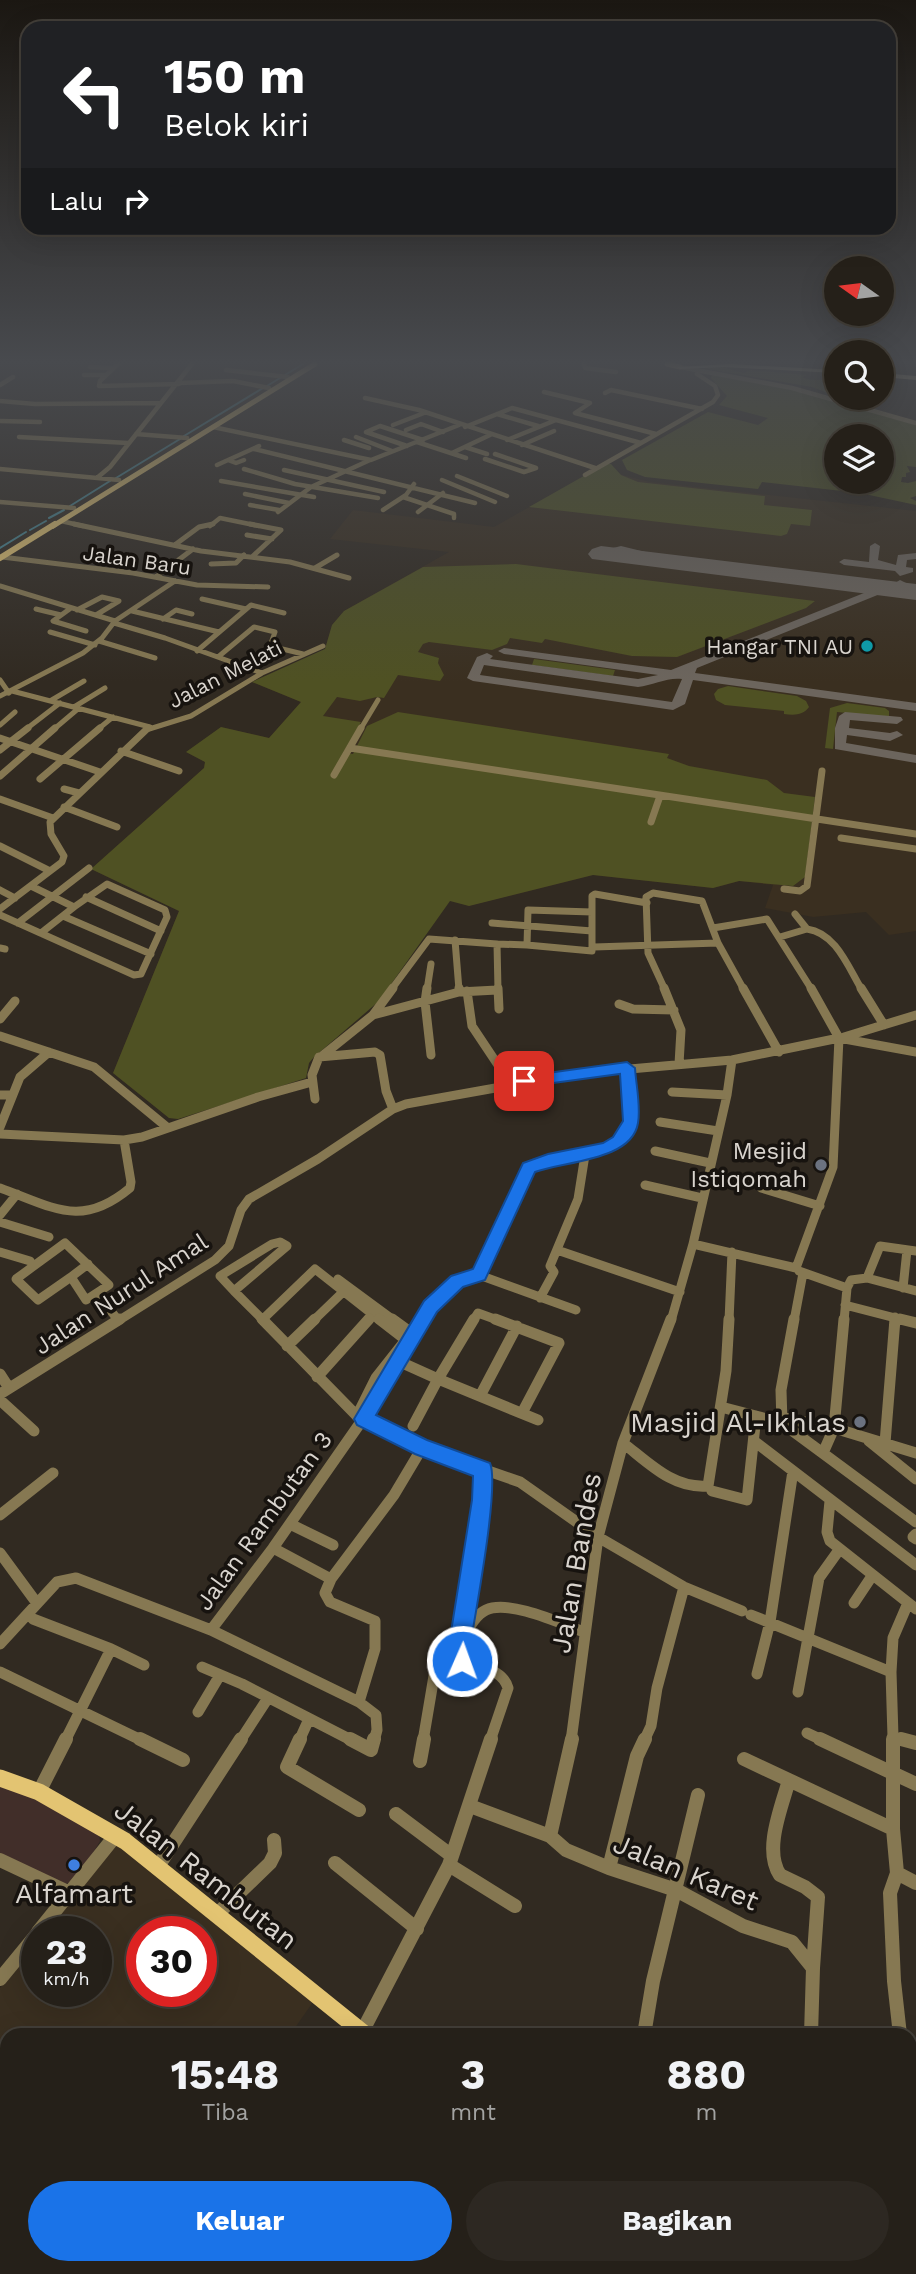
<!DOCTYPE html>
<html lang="id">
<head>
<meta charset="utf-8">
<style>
	:root { --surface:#252019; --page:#2d2822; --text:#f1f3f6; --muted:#a3a3a2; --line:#423e38; --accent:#1a73e8 }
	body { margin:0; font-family:"Work Sans",sans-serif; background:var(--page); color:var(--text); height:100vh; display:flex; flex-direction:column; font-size:26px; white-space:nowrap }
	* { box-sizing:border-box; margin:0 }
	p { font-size:23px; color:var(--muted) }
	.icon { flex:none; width:38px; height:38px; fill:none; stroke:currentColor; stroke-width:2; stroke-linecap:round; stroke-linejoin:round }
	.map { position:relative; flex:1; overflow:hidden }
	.side { position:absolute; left:0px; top:2028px; width:917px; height:247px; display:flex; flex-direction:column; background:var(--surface); border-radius:21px 21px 0 0; box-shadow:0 7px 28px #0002,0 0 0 2px var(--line) }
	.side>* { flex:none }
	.banner { position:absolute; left:21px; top:21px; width:875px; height:214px; border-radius:21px; box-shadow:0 7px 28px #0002,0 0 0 2px var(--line); background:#202124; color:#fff; overflow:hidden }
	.needle { width:46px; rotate:284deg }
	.tools { position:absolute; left:824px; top:256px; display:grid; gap:14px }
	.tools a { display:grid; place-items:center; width:70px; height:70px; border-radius:50%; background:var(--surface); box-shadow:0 7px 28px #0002,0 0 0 2px var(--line); font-size:35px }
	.speed { position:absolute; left:21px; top:1916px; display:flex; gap:14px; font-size:35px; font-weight:700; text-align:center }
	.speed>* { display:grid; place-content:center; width:91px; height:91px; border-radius:50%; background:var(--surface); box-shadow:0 7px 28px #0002,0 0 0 2px var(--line); line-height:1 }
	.speed small { font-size:18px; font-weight:400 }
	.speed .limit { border:10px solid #d22; background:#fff; color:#111 }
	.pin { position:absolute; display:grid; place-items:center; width:60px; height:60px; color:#fff; margin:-30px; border-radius:14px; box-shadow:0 4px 10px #0006 }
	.me { position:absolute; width:77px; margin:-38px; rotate:2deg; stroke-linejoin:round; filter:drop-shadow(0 0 5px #0008) }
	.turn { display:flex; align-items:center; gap:24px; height:147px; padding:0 28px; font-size:32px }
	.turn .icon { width:91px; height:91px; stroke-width:2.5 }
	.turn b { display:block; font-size:49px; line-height:60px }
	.then { display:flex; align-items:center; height:66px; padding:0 28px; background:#0003; gap:14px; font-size:26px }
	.eta { display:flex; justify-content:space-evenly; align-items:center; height:119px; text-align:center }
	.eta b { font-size:42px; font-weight:700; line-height:49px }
	.button { display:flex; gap:14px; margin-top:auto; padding:14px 28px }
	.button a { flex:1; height:80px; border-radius:42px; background:var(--accent); color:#fff; font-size:28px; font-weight:700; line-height:80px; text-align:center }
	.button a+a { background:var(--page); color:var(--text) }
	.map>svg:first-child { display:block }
	.commercial { fill:#412e29 }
	.built { fill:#3a2f20; fill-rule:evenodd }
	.green { fill:#4f5123; fill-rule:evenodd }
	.water { fill:#488692 }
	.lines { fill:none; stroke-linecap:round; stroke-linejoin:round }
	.stream { stroke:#488692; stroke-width:2 }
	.taxiway { fill:#6c655d; fill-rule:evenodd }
	.runway { fill:#6c655d; fill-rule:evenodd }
	.minor-far5 { stroke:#867852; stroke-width:4.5 }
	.minor-far4 { stroke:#867852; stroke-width:5 }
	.minor-far3 { stroke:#867852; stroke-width:7 }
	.minor-far2 { stroke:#867852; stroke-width:9 }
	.minor-far1 { stroke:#867852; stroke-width:11 }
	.minor { stroke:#867852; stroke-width:14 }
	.major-far2 { stroke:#e3c472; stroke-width:5 }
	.major-far1 { stroke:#e3c472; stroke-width:6 }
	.major { stroke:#e3c472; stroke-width:17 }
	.highway { fill:#fae4ac; fill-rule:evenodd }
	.route { fill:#1a73e8; stroke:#114b97; stroke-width:2 }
	.culture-dot { fill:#0f9aa8; stroke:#17130f; stroke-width:2.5 }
	.worship-dot { fill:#6b7280; stroke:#17130f; stroke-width:2.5 }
	.shop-dot { fill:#3f7fe0; stroke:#17130f; stroke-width:2.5 }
	.labels { text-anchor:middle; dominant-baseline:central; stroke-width:7; stroke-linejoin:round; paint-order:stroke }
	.far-street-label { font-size:21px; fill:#d9d4ce; stroke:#17130f }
	.far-poi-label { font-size:21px; fill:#d9d4ce; stroke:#17130f; text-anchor:end }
	.poi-label { font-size:24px; fill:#d9d4ce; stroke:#17130f; text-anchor:end }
	.street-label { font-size:24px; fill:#d9d4ce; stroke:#17130f }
	.near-poi-label { font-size:28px; fill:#d9d4ce; stroke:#17130f; text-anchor:end }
	.near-street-label { font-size:28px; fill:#d9d4ce; stroke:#17130f }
</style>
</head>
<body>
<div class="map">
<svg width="916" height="2274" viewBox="0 0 916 2274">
	<rect width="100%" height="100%" fill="#312a21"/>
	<path class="commercial" d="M0 1786 30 1797 98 1830 100 1841 77 1880 62 1885 0 1858Z"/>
	<path class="built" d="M607 463 622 475 650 482 916 511V931L889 935 866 912 813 917 765 908 773 885 740 881 713 888 593 875 469 906 450 900 379 1001 314 1057 309 1063 306 1078 178 1119 169 1118 113 1073 179 911 91 869 204 768 205 762 186 752 221 727 269 738 301 702 252 682 325 649 332 625 344 611 449 552 330 539 353 510 494 527Z
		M118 1843 313 2002 290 2035H7V2222L0 2216V1988L37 1943V1992H96V1932H45ZM142 1932H201V1992H142Z"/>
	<path class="green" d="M727 366 728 369 744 373 750 370 807 375 802 377C813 383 824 377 836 382V396L812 387 697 367Z
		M712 375 802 392 916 425V467L907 466 910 472 906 473V477H902L901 482 908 483 916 481V496L910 498 916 501V505L860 493 762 482 758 489 645 477 627 470 622 460 708 412 758 425 768 418 719 405 727 396 711 378ZM836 436H882V481H836Z
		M605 464H611L621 475 638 482 765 496 764 505 812 510 810 526 791 524 787 534 781 536 529 507Z
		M516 564 815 601 806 608 677 657 632 656 545 639 542 643 510 638 507 644 492 650 429 642 423 644 418 652 439 658 438 663 444 675 440 681 398 675 384 698 377 697 360 701 337 697 323 716 361 722 343 753 353 754 367 726 398 712 669 754 667 758 689 766 767 780 784 793 815 797 805 877 793 886 739 881 713 888 593 875 469 906 450 901 379 1001 314 1057 309 1063 306 1078 178 1119 169 1118 113 1073 179 911 91 869 204 768 205 762 186 752 221 727 269 738 301 702 252 682 325 649 332 625 344 611 423 567Z
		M534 659 615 670 613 676 532 665Z
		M728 686 797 696 806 701 809 707C803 716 793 715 784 714V711L725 705 716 700 714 694 718 689Z
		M847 703 885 708 889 711V717L837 712 833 749 825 748 830 708Z
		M449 2268H571L570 2274H448Z"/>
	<path class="water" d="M302 2268H411L410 2274H299Z"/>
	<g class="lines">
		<path class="stream" d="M285 375 303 364
			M267 386 280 378
			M184 436 263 388
			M116 478 180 439
			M70 506 110 481
			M49 518 64 510
			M30 530 46 521
			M0 548 26 532"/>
		<path class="taxiway" d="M875 543 880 546 878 560 896 565 898 555 916 553V559L907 560 906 567 913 568V572L900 576 895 571 844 565 839 562 844 559 869 562 870 546Z
			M621 546 682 561 683 563 678 566 650 559C639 566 615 563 605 555L609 549ZM621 552 636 556 616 554Z
			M900 580 916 588V595L896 585 895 583Z
			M892 586 896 587V591L880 594 697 668 695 673 916 703V711L693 680 685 704 673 710 473 681 467 678 477 657 487 653 493 656 490 659 638 679 658 675 504 654 498 651 504 648 671 670 874 589ZM484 665 638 687C653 685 668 677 682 679L672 702 480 675Z
			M845 712 901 717 903 720 897 724 850 720 849 728 890 733 897 731 903 735 890 741 847 735 846 743 916 755V763L835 749V728L839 716Z"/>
		<path class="runway" d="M601 546 916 584V600L592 559 588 554 592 549Z"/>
		<path class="minor-far5" d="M118 364 100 381 99 386 179 384
			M584 364 585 368 616 372
			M882 364V368
			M90 367 113 368
			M680 367 792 388 916 423
			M226 370 288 377
			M84 375H106
			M179 383 233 381 269 388
			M0 385 13 377
			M544 392 590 403 575 413 656 434
			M605 393 611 390 702 409
			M365 398 419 410 595 468
			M0 401 35 404 161 403
			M497 414 538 426
			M0 421 40 422
			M393 425 424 413
			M213 427 371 460 459 425
			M465 427 512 408 641 443
			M406 430 421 424 443 432
			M136 434 187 438
			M19 437 128 443
			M356 437 392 451
			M344 440 369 448
			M507 440 556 420
			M417 442 466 458
			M522 445 554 431
			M407 446 366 432 380 426 423 440
			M465 447 487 454
			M254 449 475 503
			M452 453 490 435
			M485 459 524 472 536 468 495 454
			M228 460 236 463 244 460
			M217 465 259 446
			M0 469 119 480
			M244 469 295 484 378 498
			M284 470 384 492
			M585 475 713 402 718 395 715 386 697 374
			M457 476 507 496
			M98 477 110 467 192 364
			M442 480 495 502
			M221 481 314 497
			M245 494 289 503
			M403 497 454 514V518
			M0 502 74 508
			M250 505 279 510
			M383 510 406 495 414 484
			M278 512 311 487 370 460
			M418 512 443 493
			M61 521 83 526
			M210 526 220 518 259 526"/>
		<path class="minor-far4" d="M74 524 201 551 290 562 349 578
			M250 524 281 530 253 556
			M247 535 272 539
			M176 544 199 527 213 524
			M2 557 133 573 197 585 268 587
			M211 564 236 563 244 555
			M315 568 337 555
			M156 577 193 549
			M0 586 115 621
			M202 599 246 609
			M71 608 53 621 86 631
			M36 609 61 615
			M77 610 102 597 119 601 96 615
			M132 611 219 632
			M163 619 176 610 192 614
			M114 623 165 638 262 673
			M50 632 95 645
			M99 641 155 658
			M197 651 251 605 284 613
			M218 657 254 627 275 632 270 646 303 654
			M0 680 9 693
			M12 691 150 727
			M0 696 83 653 102 638 115 621 175 581
			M50 701 84 681
			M74 707 105 688
			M0 725 15 712
			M25 730 60 703
			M53 730 79 708
			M97 730 113 717
			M146 730 191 716 262 673 323 646
			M360 730 378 700"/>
		<path class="minor-far3" d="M0 738 100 772
			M350 748 916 834
			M0 750 28 728
			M121 751 179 771
			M334 775 361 728
			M0 776 55 728
			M40 779 100 728
			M64 789 79 793
			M0 799 53 818
			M64 807 117 827
			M651 822 660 796
			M841 838 916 849
			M0 846 50 871
			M31 886 74 907 41 933
			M784 889 800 891 807 886 822 771
			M0 890 15 898
			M86 897 161 931
			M0 909 62 862 64 856 51 834 50 822 148 728
			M795 914 807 929C836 933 848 967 862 990
			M0 915 134 975 141 974 167 917 165 910 107 884 74 907
			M63 916 151 954
			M18 923 89 868
			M492 923 592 931
			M713 928 767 919 812 990
			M780 937 807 929
			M455 940 459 990
			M527 945 592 951V912
			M594 947 718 943
			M0 948 5 949
			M391 990 429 939 497 944
			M427 990 431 964
			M493 990H497
			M498 990 497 944 527 945 528 910 592 912V896L595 894 647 903
			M665 990 648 953 646 897 653 893 702 901 718 943 744 990"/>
		<path class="minor-far2" d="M427 988 425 1002 431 1055
			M459 988V992
			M498 988 499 1009
			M664 988 681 1030 679 1064
			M743 988 779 1052
			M861 988 884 1025
			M467 991 472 1026 510 1083
			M619 1004 633 1009 674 1010
			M373 1015 393 988
			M0 1019 15 1001
			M0 1036 94 1067 168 1128
			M844 1037 916 1015
			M322 1056 373 1015 459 992 497 990
			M672 1092 727 1095
			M0 1095H11
			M315 1099 312 1075 319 1057 375 1052 380 1055 386 1091 393 1109
			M660 1122 718 1131
			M0 1127 20 1077 49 1052
			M0 1134 124 1140 131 1182 130 1188C81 1229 53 1207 0 1188
			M124 1140 142 1137 258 1097 312 1082
			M655 1151 710 1163
			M645 1185 702 1198
			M761 1188 820 1206
			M0 1215 17 1194
			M0 1222 49 1237
			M280 1242 287 1246 234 1291 220 1276 272 1244Z
			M65 1243 109 1285 86 1300 71 1277 38 1300 16 1279Z
			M693 1244 796 1268 833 1167 839 1038 811 988
			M557 1250 680 1292
			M0 1252 30 1261
			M799 1271 847 1288
			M479 1275 576 1310
			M71 1277 88 1264
			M867 1278 880 1246 916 1251
			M338 1279 395 1321
			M903 1288 907 1250
			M234 1291 264 1321
			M97 1293 118 1320
			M540 1298 554 1272 550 1266 578 1199 585 1155
			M845 1305 907 1321
			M262 1320 315 1269 381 1321
			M118 1321 215 1260 229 1246 241 1210 249 1199 318 1159 393 1109 406 1104 573 1074 732 1060 839 1038 916 1052
			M313 1321 343 1292
			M368 1321 373 1315
			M421 1321C435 1297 453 1282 479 1275L529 1168C558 1156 620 1159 630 1123 635 1106 628 1085 627 1068
			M473 1321 478 1313 500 1321
			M671 1321 693 1244 727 1095 732 1060
			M729 1321 732 1252
			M794 1321 803 1273
			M844 1321 847 1288 851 1280 867 1278 916 1291
			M895 1321V1317"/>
		<path class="minor-far1" d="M262 1319 357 1416 422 1448 520 1482 598 1537 684 1587 742 1611
			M379 1319 410 1343
			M392 1319 414 1335
			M474 1319 438 1379 538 1420
			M495 1319 559 1343 522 1413
			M794 1319 781 1390 782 1423 916 1522
			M900 1319 916 1323
			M287 1346 315 1319
			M398 1361 438 1379 413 1426
			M0 1374 9 1388
			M317 1377 369 1319
			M0 1394 120 1319
			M480 1396 517 1326
			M0 1400 34 1431
			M721 1407 782 1423
			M357 1416 376 1378 406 1340
			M781 1417 834 1428 916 1453
			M754 1441 916 1565
			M869 1441 916 1479
			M623 1443C649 1463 673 1489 708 1486L726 1371 729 1319
			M885 1443 895 1319
			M823 1453 834 1428 844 1319
			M483 1470 482 1500 458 1657C474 1670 501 1665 508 1688L490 1741
			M712 1491 747 1500 756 1416
			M830 1501 827 1532 830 1541 916 1609
			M0 1515 53 1473
			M290 1524 333 1545
			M916 1534 913 1537 916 1539
			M273 1548 331 1579
			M0 1553 36 1602
			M854 1603 872 1576
			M751 1615 891 1672 893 1638 908 1603
			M33 1619 111 1649 65 1741
			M211 1630 273 1548 363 1419 422 1319
			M462 1640C468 1630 475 1615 486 1610 509 1599 562 1624 584 1632
			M0 1644 57 1582 76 1578 211 1630 359 1702 376 1715 377 1730 374 1741
			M111 1649 144 1665
			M202 1667 242 1684 353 1741
			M0 1672 143 1741
			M891 1672 893 1737
			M757 1674 770 1622 793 1471
			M798 1692 819 1578 839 1550
			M359 1702 375 1649V1621L330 1602 325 1593 331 1579 394 1495 422 1448
			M198 1712 220 1675
			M807 1733 824 1741
			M240 1741 268 1698
			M299 1741 309 1719
			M423 1741 434 1676 442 1664 458 1657
			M571 1741 598 1537 623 1443 671 1319
			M644 1741 651 1726 657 1688 684 1587
			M893 1741V1737L908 1741"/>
		<path class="minor" d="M140 1739 183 1760
			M300 1739 287 1767 359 1810
			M350 1739 371 1750 374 1739
			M820 1739 916 1784
			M893 1739V1829L897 1873 890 1893 894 1981 900 2035
			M901 1739 916 1743
			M744 1759 893 1829
			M420 1761 424 1739
			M789 1780C782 1806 763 1850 780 1875L805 1887 818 1897 813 1968
			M39 1792 66 1739
			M470 1806 550 1836 566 1850 609 1868 676 1890 743 1926 792 1942 813 1968 811 2035
			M396 1814 452 1856
			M550 1836 572 1739
			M0 1860 70 1893
			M335 1863 417 1929
			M449 1865 515 1906
			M157 1868 241 1739
			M609 1868 637 1756 645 1739
			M897 1873 916 1883
			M216 1915 270 1863 275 1853 274 1840
			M38 1932 116 1835
			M0 1979 37 1934
			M362 2032 449 1865 491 1739
			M644 2035 653 1981 698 1795
			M910 2103 916 2160
			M910 2186 916 2188"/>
		<path class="major-far2" d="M667 364 680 367
			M53 526 315 364"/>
		<path class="major-far1" d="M0 558 55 524"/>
		<path class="major" d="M0 1778 39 1792 125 1841 366 2035
			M784 2268 798 2274"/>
		<path class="highway" d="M731 364 836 370V373L724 367 680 369 677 367Z
			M882 373 916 376V380L882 377Z"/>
	</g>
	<linearGradient id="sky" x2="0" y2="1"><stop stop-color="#1b1712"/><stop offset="0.53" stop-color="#484a4e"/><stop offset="1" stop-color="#484a4e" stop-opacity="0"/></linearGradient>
	<rect width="916" height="682" fill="url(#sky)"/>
	<path class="route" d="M627 1062 635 1068C636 1085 641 1106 638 1123 632 1161 564 1161 535 1172L485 1280 463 1287 437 1312 376 1415 427 1440 490 1463C500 1487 474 1620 469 1653L473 1661 469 1669 462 1672 454 1669 447 1657 472 1500 473 1476 415 1454 357 1425 354 1419 424 1301 451 1276 473 1269 523 1163 548 1154 603 1143 613 1137 623 1121 620 1074 524 1087 516 1081 519 1077Z"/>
	<circle class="culture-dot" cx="867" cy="646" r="7"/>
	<g class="worship-dot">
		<circle cx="821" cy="1165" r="7"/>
		<circle cx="860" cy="1422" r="7"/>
	</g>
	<circle class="shop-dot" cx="74" cy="1865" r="7"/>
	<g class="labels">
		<g class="far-street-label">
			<text transform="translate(137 560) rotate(8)">Jalan Baru</text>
			<text transform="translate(225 674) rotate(-27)">Jalan Melati</text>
		</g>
		<g class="far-poi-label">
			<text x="853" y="646">Hangar TNI AU</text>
		</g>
		<g class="poi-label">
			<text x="807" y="1151">Mesjid<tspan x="807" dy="28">Istiqomah</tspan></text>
		</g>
		<g class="street-label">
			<text transform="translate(121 1294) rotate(-33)">Jalan Nurul Amal</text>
			<text transform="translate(264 1521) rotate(-54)">Jalan Rambutan 3</text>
		</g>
		<g class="near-poi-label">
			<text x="846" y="1422">Masjid Al-Ikhlas</text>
			<text x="74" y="1893" text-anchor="middle">Alfamart</text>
		</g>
		<g class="near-street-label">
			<text transform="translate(576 1563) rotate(-80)">Jalan Bandes</text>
			<text transform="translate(686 1872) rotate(23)">Jalan Karet</text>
			<text transform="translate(206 1875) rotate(38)">Jalan Rambutan</text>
		</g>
	</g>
</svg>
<div class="tools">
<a><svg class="needle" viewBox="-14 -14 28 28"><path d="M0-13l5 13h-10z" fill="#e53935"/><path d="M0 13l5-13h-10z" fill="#a3a3a2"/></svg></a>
<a><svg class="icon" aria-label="search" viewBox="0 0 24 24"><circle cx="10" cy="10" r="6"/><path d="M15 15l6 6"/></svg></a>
<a><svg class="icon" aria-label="layers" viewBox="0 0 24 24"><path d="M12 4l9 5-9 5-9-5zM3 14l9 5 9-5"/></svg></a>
</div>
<div class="speed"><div>23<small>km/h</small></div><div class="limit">30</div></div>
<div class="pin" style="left:524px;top:1081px;background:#d93025"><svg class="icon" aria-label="arrive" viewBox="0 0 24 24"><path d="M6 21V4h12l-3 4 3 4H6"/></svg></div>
<svg class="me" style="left:462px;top:1661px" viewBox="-20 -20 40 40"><circle r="17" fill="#1a73e8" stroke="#fff" stroke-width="3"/><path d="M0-11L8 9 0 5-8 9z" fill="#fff"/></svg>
<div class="banner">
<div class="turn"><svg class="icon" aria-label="left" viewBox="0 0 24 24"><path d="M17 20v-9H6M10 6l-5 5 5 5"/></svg><div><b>150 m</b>Belok kiri</div></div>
<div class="then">Lalu<svg class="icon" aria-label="right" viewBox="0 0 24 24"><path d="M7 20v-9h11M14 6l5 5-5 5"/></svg></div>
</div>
<section class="side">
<div class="eta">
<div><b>15:48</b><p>Tiba</p></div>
<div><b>3</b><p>mnt</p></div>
<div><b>880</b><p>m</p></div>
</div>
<div class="button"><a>Keluar</a><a>Bagikan</a></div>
</section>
</div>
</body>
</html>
